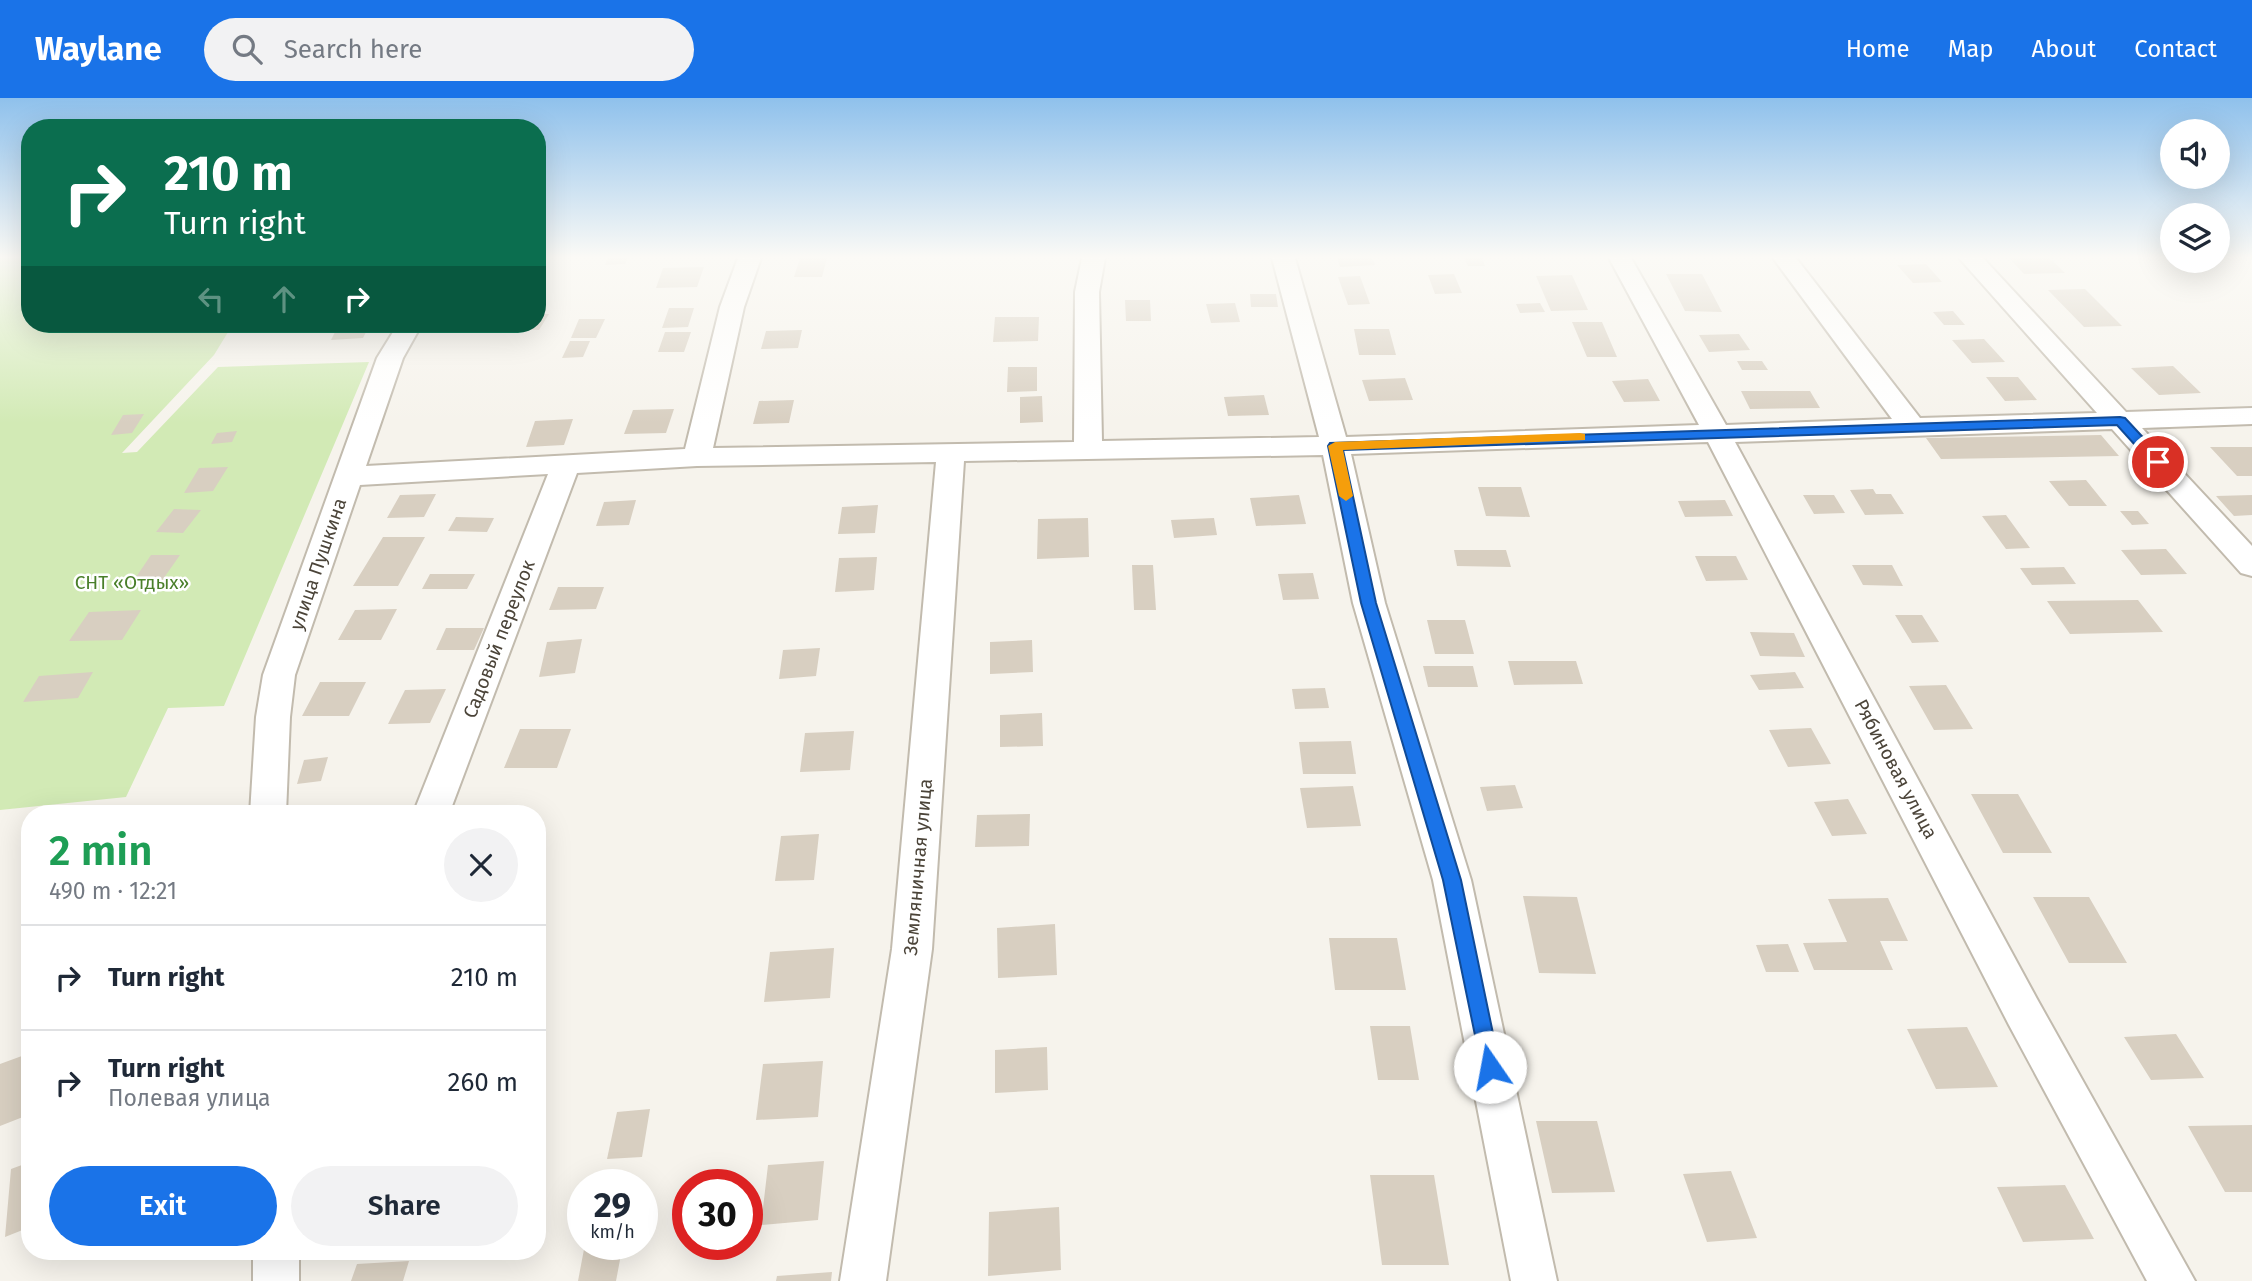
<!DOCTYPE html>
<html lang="en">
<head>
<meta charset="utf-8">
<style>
	:root { --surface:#fff; --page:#f2f2f3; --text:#1f2937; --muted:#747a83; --line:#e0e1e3; --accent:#1a73e8 }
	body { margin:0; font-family:"Fira Sans",sans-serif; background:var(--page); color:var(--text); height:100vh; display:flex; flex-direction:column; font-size:26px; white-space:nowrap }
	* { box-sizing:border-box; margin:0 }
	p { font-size:23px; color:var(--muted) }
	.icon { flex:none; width:38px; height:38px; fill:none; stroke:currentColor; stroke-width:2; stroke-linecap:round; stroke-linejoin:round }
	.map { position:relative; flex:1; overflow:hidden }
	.panel { position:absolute; left:21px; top:707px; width:525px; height:455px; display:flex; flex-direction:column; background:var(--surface); border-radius:28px; box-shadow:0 7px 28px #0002 }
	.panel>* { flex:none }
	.top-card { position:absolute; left:21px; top:21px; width:525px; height:214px; border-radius:28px; box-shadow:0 7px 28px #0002; background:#0b6e4f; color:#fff; overflow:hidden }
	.controls { position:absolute; left:2160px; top:21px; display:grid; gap:14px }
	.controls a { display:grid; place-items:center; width:70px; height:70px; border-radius:50%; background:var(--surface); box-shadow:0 7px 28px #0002; font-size:35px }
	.speed { position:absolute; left:567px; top:1071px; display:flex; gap:14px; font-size:35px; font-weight:700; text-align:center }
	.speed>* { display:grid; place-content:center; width:91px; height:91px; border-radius:50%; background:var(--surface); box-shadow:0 7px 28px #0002; line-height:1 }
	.speed small { font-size:18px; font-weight:400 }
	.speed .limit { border:10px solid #d22; background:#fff; color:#111 }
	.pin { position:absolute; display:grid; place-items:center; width:60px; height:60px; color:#fff; margin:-30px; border:4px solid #fff; border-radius:50%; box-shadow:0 2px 7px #0007 }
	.me { position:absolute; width:77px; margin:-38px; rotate:348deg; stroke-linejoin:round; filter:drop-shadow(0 0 5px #0008) }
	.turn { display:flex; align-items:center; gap:24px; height:147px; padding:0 28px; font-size:32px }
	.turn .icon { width:91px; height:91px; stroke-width:2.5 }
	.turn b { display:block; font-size:49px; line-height:60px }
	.lanes { display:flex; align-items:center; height:66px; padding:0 28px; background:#0003; justify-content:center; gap:35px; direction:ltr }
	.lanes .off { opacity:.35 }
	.round { display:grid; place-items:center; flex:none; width:74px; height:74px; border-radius:37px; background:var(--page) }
	.headline { display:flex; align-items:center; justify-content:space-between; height:119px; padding:0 28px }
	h1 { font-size:42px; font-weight:600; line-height:52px; color:#1e9e55 }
	.primary-button { display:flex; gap:14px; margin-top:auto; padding:14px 28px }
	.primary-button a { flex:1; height:80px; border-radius:42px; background:var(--accent); color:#fff; font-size:28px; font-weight:600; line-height:80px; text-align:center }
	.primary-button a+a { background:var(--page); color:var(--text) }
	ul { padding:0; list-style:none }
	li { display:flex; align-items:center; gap:21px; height:105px; padding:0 28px; border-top:2px solid var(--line) }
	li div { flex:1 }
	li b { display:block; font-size:26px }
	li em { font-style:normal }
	header { display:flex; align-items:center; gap:42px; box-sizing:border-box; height:98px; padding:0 35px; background:var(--accent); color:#fff }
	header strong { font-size:33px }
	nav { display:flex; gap:38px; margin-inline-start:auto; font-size:24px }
	.search { width:490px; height:63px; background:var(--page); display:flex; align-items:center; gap:18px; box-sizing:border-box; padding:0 24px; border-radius:38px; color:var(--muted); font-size:26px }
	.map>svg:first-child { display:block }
	.green { fill:#d2eab5 }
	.building { fill:#d8cfc1 }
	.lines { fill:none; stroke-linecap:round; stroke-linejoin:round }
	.minor-casing { stroke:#c2bbae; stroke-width:4 }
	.minor { fill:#fff; fill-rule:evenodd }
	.route { fill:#1a73e8; stroke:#114b97; stroke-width:2 }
	.slow { fill:#f59e0b }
	.labels { text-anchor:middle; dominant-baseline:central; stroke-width:5; stroke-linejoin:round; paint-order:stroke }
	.street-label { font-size:19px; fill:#4b4439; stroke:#fff }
	.park-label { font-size:19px; fill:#4a7f2a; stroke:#fff }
</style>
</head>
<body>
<header>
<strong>Waylane</strong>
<div class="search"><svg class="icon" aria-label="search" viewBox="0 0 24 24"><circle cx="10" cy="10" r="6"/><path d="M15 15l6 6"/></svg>Search here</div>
<nav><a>Home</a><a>Map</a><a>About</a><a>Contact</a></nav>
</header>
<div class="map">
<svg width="2252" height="1183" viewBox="0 0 2252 1183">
	<rect width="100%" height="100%" fill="#f6f3ec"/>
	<path class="green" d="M0 160H30V226H233L214 257 122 355 137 354 218 269 369 264 224 608 168 610 126 699 0 712Z"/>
	<path class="building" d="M608 160H628L625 166 605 167Z
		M800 160H827L822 179H794Z
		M1337 160H1372L1375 167 1340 169Z
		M1464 160H1482L1485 168H1468Z
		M2009 160H2050L2065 175 2024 176Z
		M1926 166 1942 184 1913 185 1897 167Z
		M704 169 697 189 656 190 663 170Z
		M1454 176 1462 195 1435 196 1428 177Z
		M1666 176H1702L1722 214 1685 213Z
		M1572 177 1588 212 1551 213 1536 178Z
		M1360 178 1370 206 1348 207 1338 179Z
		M2085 191 2122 228 2084 229 2048 192Z
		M1250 196H1276L1278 209H1251Z
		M1125 202H1150L1151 223H1126Z
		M1235 205 1240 224 1211 225 1206 206Z
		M1540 205 1545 214 1520 215 1516 206Z
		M669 210H694L688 229 662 230Z
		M1953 213 1965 227H1944L1933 214Z
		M537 216H549L539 232 514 231 517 226H537Z
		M995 219H1039L1038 243 993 244Z
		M579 221H605L596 240H571Z
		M1572 224H1602L1617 259H1587Z
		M339 226H370L363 240 331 242Z
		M447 226H481L478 231 444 230Z
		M1354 231H1389L1396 257H1359Z
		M802 232 798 250 761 251 766 233Z
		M665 234H691L684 254H658Z
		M1739 236 1750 252 1709 254 1699 237Z
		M1984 241 2005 264 1972 265 1952 242Z
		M570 243H590L583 259 562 260Z
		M1737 263H1762L1768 272H1742Z
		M2173 268 2201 295 2159 297 2131 270Z
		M1008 269H1037V293L1007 294Z
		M1986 279H2018L2037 302 2005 303Z
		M1405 280 1413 302 1369 303 1362 282Z
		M1648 281 1660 303 1624 304 1612 283Z
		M1741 293H1810L1820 310 1750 311Z
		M1264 297 1269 317 1228 318 1224 299Z
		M1042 298 1043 324 1020 325V299Z
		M794 302 789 325 753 326 759 303Z
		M674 311 666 335 624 336 633 312Z
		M144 316 132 335 111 337 123 317Z
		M573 321 564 347 526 349 535 323Z
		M237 333 232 344 211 346 217 335Z
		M2101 337 2119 358 1941 361 1926 340Z
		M2210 349H2252V378H2237Z
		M228 369 213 393 184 395 199 370Z
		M2086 382 2107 408H2069L2049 383Z
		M1478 389H1521L1530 419 1486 418Z
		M1873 391 1876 396H1891L1904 416 1865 417 1850 392Z
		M436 396 424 419 387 420 400 397Z
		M1299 397 1306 426 1256 428 1250 400Z
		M1803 397H1834L1845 415 1814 416Z
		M2252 397V417L2234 418 2216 398Z
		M636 402 629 427 596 428 604 404Z
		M1725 402 1733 418 1685 419 1678 403Z
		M878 407 875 435 838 436 842 409Z
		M174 411 201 412 183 435 156 434Z
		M2120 413H2138L2149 426 2132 427Z
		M2006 417 2030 450 2006 451 1982 418Z
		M456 419 494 420 487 434 448 433Z
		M1088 420 1089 459 1037 461 1038 421Z
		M1214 420 1217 437 1174 440 1171 422Z
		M383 439H425L398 488H353Z
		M2166 451 2187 476 2141 477 2121 452Z
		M1454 452H1506L1511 469 1457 468Z
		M151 457H180L161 484 132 485Z
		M1695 458H1736L1748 482 1706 483Z
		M877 459 874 492 835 494 839 460Z
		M1132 467H1153L1156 512H1134Z
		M1852 467H1892L1903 488 1863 487Z
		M2064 469 2076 486 2032 487 2020 470Z
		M1313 475 1319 501 1283 502 1278 476Z
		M430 476H475L467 491H422Z
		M558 489H604L596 511 549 512Z
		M2138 502 2163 534 2070 536 2047 503Z
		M397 511 381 542H338L355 512Z
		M141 512 122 542 69 543 89 514Z
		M1895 517H1922L1939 544 1912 545Z
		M1427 522H1465L1474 556H1435Z
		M446 530H484L474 552H436Z
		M1750 534 1794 535 1805 559 1760 558Z
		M582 541 575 575 539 579 547 544Z
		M1032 542 1033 574 990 576V544Z
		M820 550 816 578 779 581 783 552Z
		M1508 563H1576L1583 586 1514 587Z
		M1423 568H1473L1478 589H1428Z
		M93 574 78 600 23 604 39 578Z
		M1795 574 1804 590 1759 592 1750 577Z
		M320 584H366L349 618H302Z
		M1946 587 1973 631 1934 632 1909 588Z
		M1325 590 1329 610 1295 611 1292 591Z
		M446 591 430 625 388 626 405 592Z
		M1042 615 1043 648 1000 649V617Z
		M1811 630 1831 666 1788 669 1769 632Z
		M520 631H571L557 670H504Z
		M854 633 850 672 800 674 805 635Z
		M1351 643 1356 676H1303L1299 644Z
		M328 659 321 683 297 686 304 662Z
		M1515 687 1523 710 1487 713 1480 689Z
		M1353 688 1361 728 1307 730 1300 690Z
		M1971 696H2018L2052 755H2003Z
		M1848 701 1867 736 1832 738 1814 704Z
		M1030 716 1029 748 975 749 977 717Z
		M819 736 814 782 775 783 781 738Z
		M1523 798 1577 799 1596 876 1539 875Z
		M2033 799H2089L2127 865H2069Z
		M1888 800 1908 843H1880L1893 872H1814L1803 845 1847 844 1828 801Z
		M1055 826 1057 877 998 880 997 830Z
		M1329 840H1397L1406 892H1335Z
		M1788 846 1799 874H1766L1756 847Z
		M834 850 830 900 764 904 770 854Z
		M1370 928H1410L1419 982H1378Z
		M1967 929 1998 989 1936 991 1907 931Z
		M2176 936 2204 980 2151 982 2124 939Z
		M1047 949 1048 992 995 995V952Z
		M30 955 28 1017 0 1028V966Z
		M823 963 818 1019 756 1022 763 966Z
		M650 1011 642 1059 607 1061 617 1014Z
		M1536 1023H1597L1615 1094 1552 1095Z
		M2252 1027V1094H2225L2188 1028Z
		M824 1063 818 1122 761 1127 768 1067Z
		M30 1064V1129L5 1139 11 1071Z
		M1731 1073 1757 1140 1707 1144 1683 1076Z
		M1370 1077H1434L1449 1167H1382Z
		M2065 1087 2094 1141 2023 1144 1997 1089Z
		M1059 1109 1061 1172 988 1178 989 1114Z
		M585 1146H623L616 1183H578Z
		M409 1163 403 1183H351L357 1166Z
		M832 1174 831 1183H776L777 1178Z"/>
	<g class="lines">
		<g class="minor-casing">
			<path id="minor" d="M738 160H761L744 209 713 350 1074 344 1075 194 1082 160H1105L1099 194 1102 343 1319 339 1272 160H1295L1346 339 1699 327 1609 160H1631L1726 327 1892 321 1773 160H1796L1920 320 2097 315 1959 160H1983L2126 314 2252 310V326L2142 330 2252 448V478L2241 475 2112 331 1735 344 2037 901 2195 1183H2147L2009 927 1708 344 1351 356 1385 505 1471 782 1557 1183H1511L1433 782 1353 505 1323 357 964 363 932 851 886 1183H840L892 851 936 364 697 368 577 375 449 716H413L548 376 360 387 295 577 290 619 286 716H250L256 619 263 577 377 260 398 226H422L403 260 366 368 685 351 720 209Z
				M253 1153H299V1183H253Z"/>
		</g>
		<use href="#minor" class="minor"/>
	</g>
	<linearGradient id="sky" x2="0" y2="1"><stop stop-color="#8fc1ec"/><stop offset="0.49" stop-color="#fbfaf6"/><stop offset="1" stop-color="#fbfaf6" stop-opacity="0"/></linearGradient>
	<rect width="2252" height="325" fill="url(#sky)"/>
	<path class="route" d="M2120 319 2125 320 2163 361V367H2153L2117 327 1343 352 1376 505 1461 782 1500 969 1497 976 1490 979 1483 976 1443 782 1361 505 1328 348 1330 345Z"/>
	<path class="slow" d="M1580 335 1585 336V342L1343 352 1353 398 1346 403 1339 398 1328 348 1335 344Z"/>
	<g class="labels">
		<g class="street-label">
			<text transform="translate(318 466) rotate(-71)">улица Пушкина</text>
			<text transform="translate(499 541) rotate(-69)">Садовый переулок</text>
			<text transform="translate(1896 671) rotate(62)">Рябиновая улица</text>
			<text transform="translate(918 769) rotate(-85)">Земляничная улица</text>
		</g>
		<g class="park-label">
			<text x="132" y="484">СНТ «Отдых»</text>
		</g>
	</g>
</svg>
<div class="controls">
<a><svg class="icon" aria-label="sound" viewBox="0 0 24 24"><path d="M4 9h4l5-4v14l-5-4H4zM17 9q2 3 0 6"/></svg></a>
<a><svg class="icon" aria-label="layers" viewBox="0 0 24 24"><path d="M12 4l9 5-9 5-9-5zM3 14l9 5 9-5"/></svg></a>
</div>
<div class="speed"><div>29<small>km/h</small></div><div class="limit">30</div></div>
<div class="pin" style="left:2158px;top:364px;background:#d93025"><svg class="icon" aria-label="arrive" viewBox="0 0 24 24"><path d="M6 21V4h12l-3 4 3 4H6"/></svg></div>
<svg class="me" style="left:1490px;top:969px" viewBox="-20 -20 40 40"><circle r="19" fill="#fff"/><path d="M0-13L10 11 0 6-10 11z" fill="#1a73e8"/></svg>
<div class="top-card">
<div class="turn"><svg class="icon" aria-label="right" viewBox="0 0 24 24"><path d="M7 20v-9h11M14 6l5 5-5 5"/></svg><div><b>210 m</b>Turn right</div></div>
<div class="lanes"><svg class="icon off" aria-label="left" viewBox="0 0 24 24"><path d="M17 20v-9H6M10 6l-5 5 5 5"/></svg><svg class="icon off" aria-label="ahead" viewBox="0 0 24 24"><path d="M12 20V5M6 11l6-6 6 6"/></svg><svg class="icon" aria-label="right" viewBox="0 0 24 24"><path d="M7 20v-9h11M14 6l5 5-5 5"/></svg></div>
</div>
<section class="panel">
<div class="headline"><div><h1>2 min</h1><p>490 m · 12:21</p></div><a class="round"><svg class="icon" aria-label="close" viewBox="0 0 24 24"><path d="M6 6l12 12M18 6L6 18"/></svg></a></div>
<ul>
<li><svg class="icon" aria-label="right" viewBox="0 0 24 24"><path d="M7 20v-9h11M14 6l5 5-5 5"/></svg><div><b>Turn right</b></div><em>210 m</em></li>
<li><svg class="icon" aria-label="right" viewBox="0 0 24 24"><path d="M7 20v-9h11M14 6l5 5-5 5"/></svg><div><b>Turn right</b><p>Полевая улица</p></div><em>260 m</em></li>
</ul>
<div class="primary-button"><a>Exit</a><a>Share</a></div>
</section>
</div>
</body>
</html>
